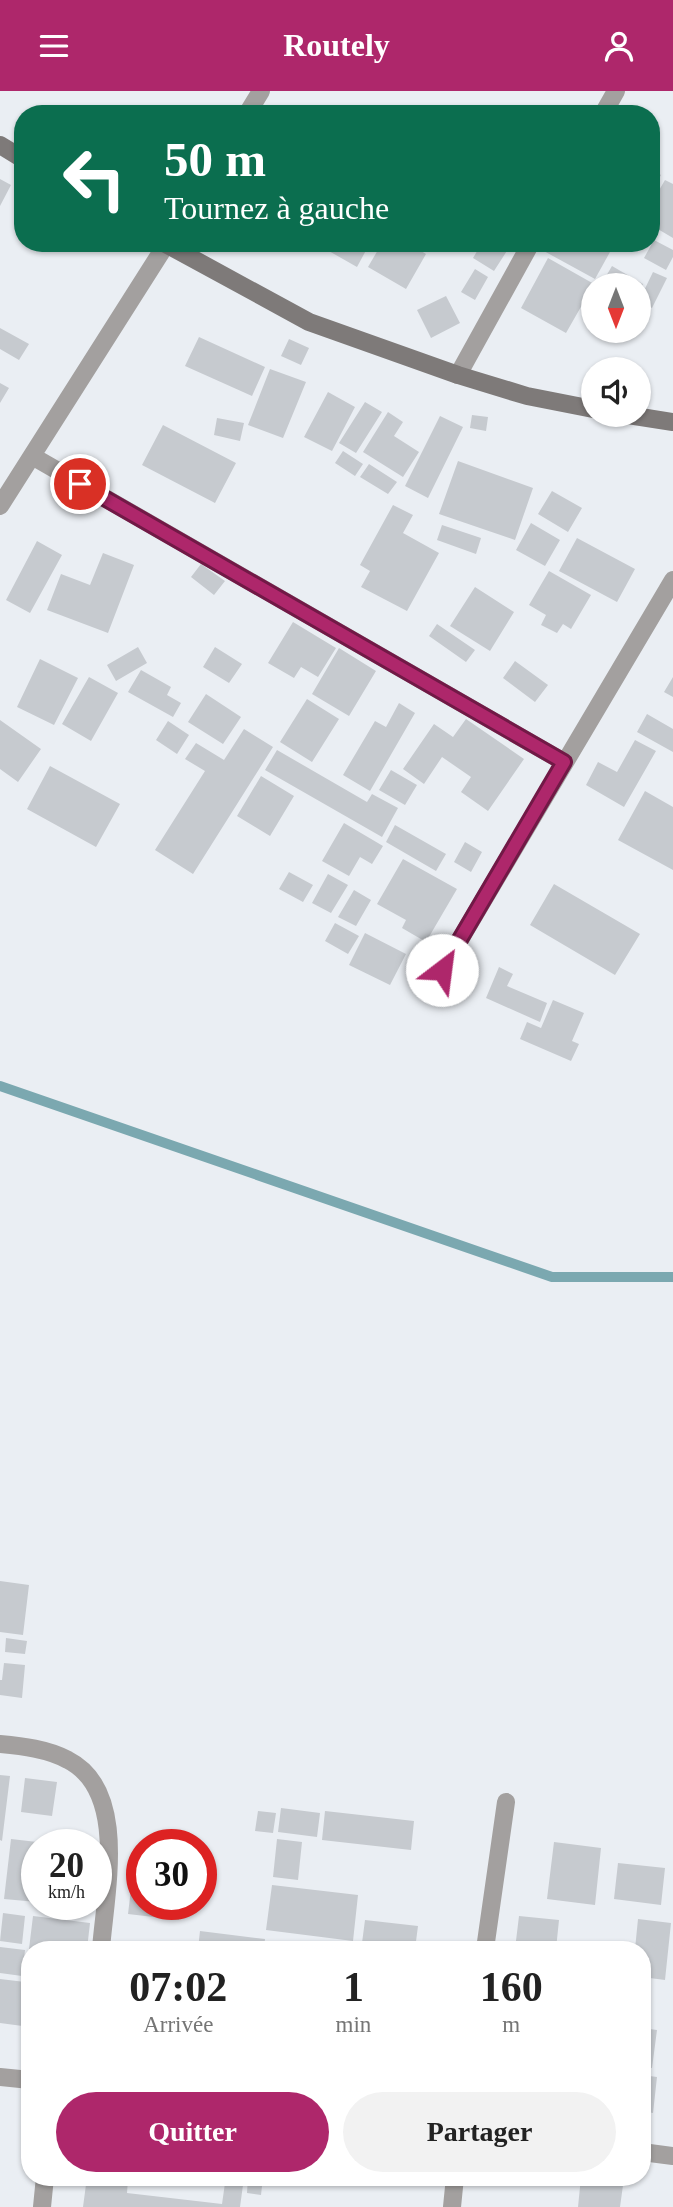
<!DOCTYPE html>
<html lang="fr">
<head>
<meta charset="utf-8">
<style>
	:root { --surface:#fff; --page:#f2f2f2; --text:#222; --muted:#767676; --accent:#ae276b }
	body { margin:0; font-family:"Times New Roman",serif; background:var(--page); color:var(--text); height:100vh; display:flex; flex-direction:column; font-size:26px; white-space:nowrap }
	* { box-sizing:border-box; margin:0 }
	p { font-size:23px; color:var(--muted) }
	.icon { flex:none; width:38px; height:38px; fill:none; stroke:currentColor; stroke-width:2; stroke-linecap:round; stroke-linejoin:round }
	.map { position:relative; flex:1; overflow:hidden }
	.drawer { position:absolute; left:21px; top:1850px; width:630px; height:245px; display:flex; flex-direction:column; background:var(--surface); border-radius:28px; box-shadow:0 2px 5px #0004 }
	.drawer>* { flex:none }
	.hud { position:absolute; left:14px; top:14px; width:646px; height:147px; border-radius:28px; box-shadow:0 2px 5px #0004; background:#0b6e4f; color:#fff; overflow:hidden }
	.needle { width:46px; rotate:180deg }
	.controls { position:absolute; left:581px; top:182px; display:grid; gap:14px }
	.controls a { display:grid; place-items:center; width:70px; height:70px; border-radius:50%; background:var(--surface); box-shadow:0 2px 5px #0004; font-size:35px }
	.speed { position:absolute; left:21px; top:1738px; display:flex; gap:14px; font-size:35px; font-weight:700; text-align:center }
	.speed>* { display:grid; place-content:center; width:91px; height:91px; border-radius:50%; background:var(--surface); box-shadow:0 2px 5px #0004; line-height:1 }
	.speed small { font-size:18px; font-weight:400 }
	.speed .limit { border:10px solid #d22; background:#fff; color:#111 }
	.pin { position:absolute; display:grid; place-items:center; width:60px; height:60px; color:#fff; margin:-30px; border:4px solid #fff; border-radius:50%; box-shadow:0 2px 7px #0007 }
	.me { position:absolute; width:77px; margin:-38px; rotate:30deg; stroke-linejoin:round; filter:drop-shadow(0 0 5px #0008) }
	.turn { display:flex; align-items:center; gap:24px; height:147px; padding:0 35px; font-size:32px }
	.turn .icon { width:91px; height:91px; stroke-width:2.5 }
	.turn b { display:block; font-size:49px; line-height:60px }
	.eta { display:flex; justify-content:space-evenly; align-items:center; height:119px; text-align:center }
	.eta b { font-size:42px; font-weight:700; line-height:49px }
	.cta { display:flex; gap:14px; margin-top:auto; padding:14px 35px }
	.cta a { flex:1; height:80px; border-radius:42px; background:var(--accent); color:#fff; font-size:28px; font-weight:700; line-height:80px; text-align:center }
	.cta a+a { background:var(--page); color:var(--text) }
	header { display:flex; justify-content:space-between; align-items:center; height:91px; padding:0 35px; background:var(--accent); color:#fff; font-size:32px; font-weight:700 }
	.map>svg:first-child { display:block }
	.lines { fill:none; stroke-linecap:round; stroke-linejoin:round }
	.stream { stroke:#7ba8b0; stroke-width:10 }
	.building { fill:#c6cacf }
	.street { stroke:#a3a09f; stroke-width:18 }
	.secondary { stroke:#7e7a79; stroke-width:18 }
	.route-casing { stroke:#711946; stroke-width:18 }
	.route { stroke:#ae276b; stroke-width:12 }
</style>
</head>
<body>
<header><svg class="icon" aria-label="menu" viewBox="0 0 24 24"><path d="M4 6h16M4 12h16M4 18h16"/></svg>Routely<svg class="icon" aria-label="person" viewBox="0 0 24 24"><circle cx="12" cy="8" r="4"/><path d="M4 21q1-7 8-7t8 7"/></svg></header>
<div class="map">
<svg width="673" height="2116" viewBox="0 0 673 2116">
	<rect width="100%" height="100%" fill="#eaeef3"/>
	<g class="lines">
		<path class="stream" d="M0 995 552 1186H673"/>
	</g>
	<path class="building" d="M651 34 658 38 651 49Z
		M651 78 661 84 651 101Z
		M0 88 11 94 0 115Z
		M665 89 673 93V147L651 134V113Z
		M654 149 673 159V166L666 179 644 167Z
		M321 152H370L357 176 320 155Z
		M382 152H408L426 163 406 198 368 176Z
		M482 152H512L494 180 473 167Z
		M546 152H615L595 188 542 159Z
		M548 167 594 193 566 242 521 217Z
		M612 175 643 193 639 201V194L602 192Z
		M475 178 488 186 475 209 461 201Z
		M653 181 667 187 652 217 639 210Z
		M446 205 460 232 431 247 417 219Z
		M0 237 29 253 19 269 0 258Z
		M199 246 265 276 252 305 185 275Z
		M289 248 309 257 301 274 281 265Z
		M270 278 306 291 283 347 248 334Z
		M0 292 9 297 0 312Z
		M328 301 355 316 332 360 304 346Z
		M365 311 382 321 356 362 339 352Z
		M388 321 403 331 394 345 419 361 403 386 363 361Z
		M472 324 488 326 486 340 470 337Z
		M440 325 463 336 428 407 405 395Z
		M217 327 244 332 240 350 214 344Z
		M163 334 236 372 215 412 142 374Z
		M343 360 363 373 355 385 335 372Z
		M458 370 533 397 515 449 439 423Z
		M369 373 397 391 388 403 360 386Z
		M552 400 582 417 568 441 538 423Z
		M393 414 413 424 403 442 439 462 407 520 361 496 370 480 360 474Z
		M531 432 560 449 545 475 516 459Z
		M442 434 481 447 476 463 437 449Z
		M577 447 635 478 617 511 559 480Z
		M37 450 62 464 30 522 6 509Z
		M103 462 134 474 108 542 47 519 61 483 90 494Z
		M201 473 225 490 214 504 191 486Z
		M549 480 591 504 571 538 563 533 557 542 541 534 546 524 529 514Z
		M475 496 514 521 490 560 450 535Z
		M293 531 336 557 318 586 301 576 294 587 268 572Z
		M437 533 475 559 466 571 429 545Z
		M138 556 147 572 116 590 107 574Z
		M215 556 242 573 229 592 203 576Z
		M339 557 376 580 349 625 312 603Z
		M40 568 78 587 54 634 17 616Z
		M515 570 548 594 535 611 503 587Z
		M141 579 171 596 167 604 181 612 173 626 128 601Z
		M89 586 118 602 91 650 62 633Z
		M673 586V606L664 601Z
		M206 603 241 626 223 653 188 631Z
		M307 608 339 628 312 671 280 651Z
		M399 612 415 622 370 700 343 684 375 630 386 636Z
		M647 623 673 638V661L637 641Z
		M466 628 524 668 488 720 461 701 471 686 442 666 424 693 403 678 434 633 453 646Z
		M0 629 41 658 18 691 0 678Z
		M168 630 189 644 177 663 156 649Z
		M244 638 273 656 193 783 155 759 205 680 185 668 196 652 224 669Z
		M635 649 656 660 624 716 586 694 598 671 617 681Z
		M277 659 367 711 372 703 398 717 382 746 265 679Z
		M50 675 120 713 96 756 27 718Z
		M391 679 417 694 405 714 379 699Z
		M261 685 294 705 270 745 237 725Z
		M645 700 673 716V779L618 749Z
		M344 732 383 755 372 773 360 766 349 785 322 770Z
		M395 734 446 763 436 780 386 751Z
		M465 751 482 761 471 781 454 771Z
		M403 768 457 798 426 851 402 837 406 829 377 813Z
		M289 781 313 794 303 811 279 798Z
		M328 783 348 794 331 822 312 812Z
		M554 793 640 843 615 884 530 834Z
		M354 799 371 809 356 835 338 826Z
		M335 832 359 845 348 863 325 850Z
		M365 842 406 863 390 894 349 874Z
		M499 876 513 883 507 895 547 912 540 931 486 907Z
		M553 909 584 922 572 950 579 953 571 970 520 948 527 931 541 937Z
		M0 1490 29 1494 23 1544 0 1541Z
		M6 1547 27 1550 25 1563 5 1561Z
		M4 1572 25 1574 22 1607 0 1604V1589H2Z
		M0 1684 10 1685 2 1750 0 1749Z
		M25 1687 57 1691 52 1725 21 1721Z
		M281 1717 320 1722 317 1746 278 1741Z
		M258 1720 276 1722 273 1742 255 1740Z
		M325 1720 414 1730 411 1759 322 1749Z
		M11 1748 37 1751V1811L4 1808Z
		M277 1748 302 1751 298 1789 273 1786Z
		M554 1751 601 1757 595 1814 547 1808Z
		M618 1772 665 1777 661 1814 614 1808Z
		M133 1781 142 1782V1813H181L179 1829 128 1823Z
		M272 1794 358 1804 353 1850 266 1839Z
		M3 1822 25 1825 22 1853 0 1850Z
		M33 1825 90 1832 87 1858H29Z
		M519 1825 559 1829 556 1858H515Z
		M638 1828 671 1832 665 1889 642 1886V1858H635Z
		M365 1829 418 1835 415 1858 362 1852Z
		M200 1840 265 1848 264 1858H198Z
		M0 1856 25 1859 22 1885 0 1882Z
		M0 1888 25 1891 23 1909H30V1936L0 1932Z
		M642 1937 657 1939 652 1977 642 1976Z
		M642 1984 657 1986 653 2022 642 2020Z
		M87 2086 128 2089 127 2102 222 2113 225 2092 243 2094 240 2116H83Z
		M192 2086H217L216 2091Z
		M248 2086H263L261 2104 247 2102Z
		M581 2086 624 2087 620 2116H578Z"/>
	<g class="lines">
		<path class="street" d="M247 23 261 0
			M603 23 616 0
			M458 284 531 152
			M32 365 564 671
			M0 415 167 152
			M442 879 673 489
			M0 1653C22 1655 48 1658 68 1669 129 1700 105 1803 101 1858
			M485 1858 506 1711
			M0 1986 30 1989
			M642 2061 673 2065
			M42 2116 45 2086
			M452 2116 455 2086"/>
		<path class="secondary" d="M0 54 23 68
			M164 152 309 231 458 284 527 305 593 318
			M628 324 673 331"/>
	</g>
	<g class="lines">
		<g class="route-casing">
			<path id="route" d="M80 393 564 671 442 879"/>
		</g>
		<use href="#route" class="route"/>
	</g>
</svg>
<div class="controls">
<a><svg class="needle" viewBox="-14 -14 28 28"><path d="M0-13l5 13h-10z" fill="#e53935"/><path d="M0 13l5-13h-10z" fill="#767676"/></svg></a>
<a><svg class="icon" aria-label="sound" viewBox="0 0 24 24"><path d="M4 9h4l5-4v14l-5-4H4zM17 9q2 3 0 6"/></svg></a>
</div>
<div class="speed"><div>20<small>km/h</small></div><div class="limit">30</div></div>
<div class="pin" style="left:80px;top:393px;background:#d93025"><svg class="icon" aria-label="arrive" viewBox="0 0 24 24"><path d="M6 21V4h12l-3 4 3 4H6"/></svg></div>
<svg class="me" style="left:442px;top:879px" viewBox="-20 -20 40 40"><circle r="19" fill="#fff"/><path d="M0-13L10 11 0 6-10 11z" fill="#ae276b"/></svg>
<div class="hud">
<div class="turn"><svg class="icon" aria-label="left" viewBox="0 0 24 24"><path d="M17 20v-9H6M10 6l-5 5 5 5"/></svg><div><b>50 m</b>Tournez à gauche</div></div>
</div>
<section class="drawer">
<div class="eta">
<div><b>07:02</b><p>Arrivée</p></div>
<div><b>1</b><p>min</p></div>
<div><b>160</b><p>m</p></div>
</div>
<div class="cta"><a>Quitter</a><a>Partager</a></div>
</section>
</div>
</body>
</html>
